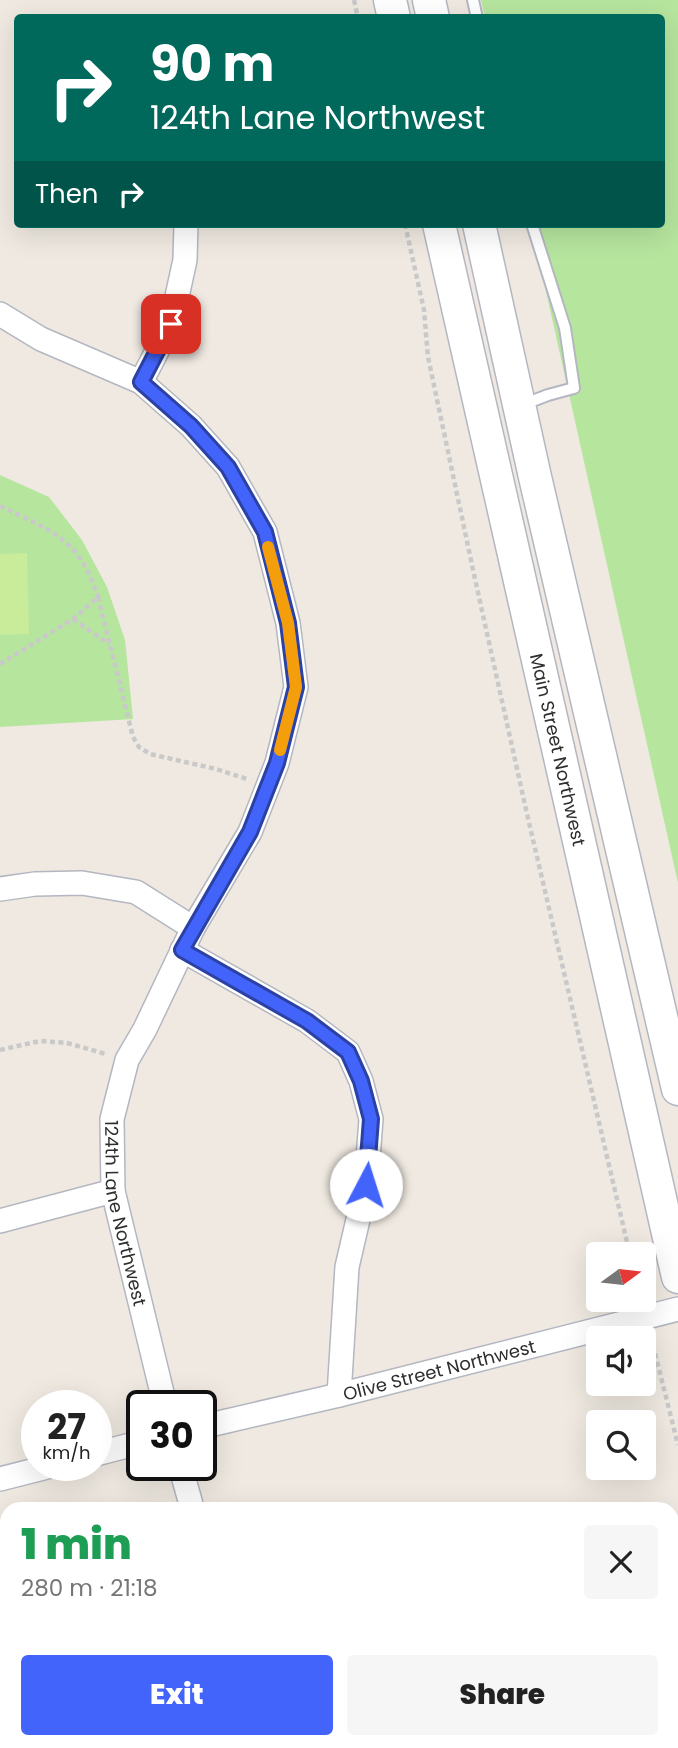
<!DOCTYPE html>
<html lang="en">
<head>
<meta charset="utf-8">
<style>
	:root { --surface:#fff; --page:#f6f6f6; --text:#222; --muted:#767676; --accent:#4264fb }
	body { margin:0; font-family:Poppins,sans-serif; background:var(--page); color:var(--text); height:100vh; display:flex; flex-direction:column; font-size:26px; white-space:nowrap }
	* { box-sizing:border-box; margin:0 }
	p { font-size:23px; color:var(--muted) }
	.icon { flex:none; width:38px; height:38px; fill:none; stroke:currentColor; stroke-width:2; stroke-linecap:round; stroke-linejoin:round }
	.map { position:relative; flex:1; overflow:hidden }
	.drawer { position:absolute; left:0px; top:1502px; width:679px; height:247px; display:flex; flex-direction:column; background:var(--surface); border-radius:21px 21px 0 0; box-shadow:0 7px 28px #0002 }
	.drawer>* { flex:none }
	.banner { position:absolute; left:14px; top:14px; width:651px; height:214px; border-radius:7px; box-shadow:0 7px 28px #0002; background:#00695c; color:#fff; overflow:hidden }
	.needle { width:46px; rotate:75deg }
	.controls { position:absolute; left:586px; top:1242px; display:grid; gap:14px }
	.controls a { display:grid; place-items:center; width:70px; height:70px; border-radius:7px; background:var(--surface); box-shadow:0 7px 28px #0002; font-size:35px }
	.speed { position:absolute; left:21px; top:1390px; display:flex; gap:14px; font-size:35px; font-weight:700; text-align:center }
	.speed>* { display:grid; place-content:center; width:91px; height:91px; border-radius:50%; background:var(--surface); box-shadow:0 7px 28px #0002; line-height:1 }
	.speed small { font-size:18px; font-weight:400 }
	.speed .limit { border:4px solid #111; border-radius:10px; background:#fff; color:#111 }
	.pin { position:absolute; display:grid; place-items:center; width:60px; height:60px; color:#fff; margin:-30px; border-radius:14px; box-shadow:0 4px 10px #0006 }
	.me { position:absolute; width:77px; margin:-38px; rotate:5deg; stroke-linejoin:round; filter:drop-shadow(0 0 5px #0008) }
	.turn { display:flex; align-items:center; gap:24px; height:147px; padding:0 21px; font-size:32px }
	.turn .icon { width:91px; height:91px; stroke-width:2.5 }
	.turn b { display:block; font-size:49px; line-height:60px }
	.then { display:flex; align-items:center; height:66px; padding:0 21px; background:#0003; gap:14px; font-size:26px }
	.round { display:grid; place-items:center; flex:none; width:74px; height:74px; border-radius:7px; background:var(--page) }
	.headline { display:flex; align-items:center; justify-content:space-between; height:119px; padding:0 21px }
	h1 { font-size:42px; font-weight:800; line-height:52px; color:#1e9e55 }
	.action { display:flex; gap:14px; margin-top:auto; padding:14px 21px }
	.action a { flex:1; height:80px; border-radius:7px; background:var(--accent); color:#fff; font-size:28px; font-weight:800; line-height:80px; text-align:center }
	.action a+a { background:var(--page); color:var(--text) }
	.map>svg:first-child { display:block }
	.green { fill:#b6e59e }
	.pitch { fill:#c9ec9a }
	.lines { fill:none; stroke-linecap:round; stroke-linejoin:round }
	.service-casing { stroke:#b4b7c1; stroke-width:14 }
	.minor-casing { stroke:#b4b7c1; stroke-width:26 }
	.secondary-casing { stroke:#b4b7c1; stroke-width:35 }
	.path { stroke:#c9c9c9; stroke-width:4.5; stroke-dasharray:5 3.5; stroke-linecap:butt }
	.service { stroke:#fff; stroke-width:10 }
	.minor { stroke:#fff; stroke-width:23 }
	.secondary { stroke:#fff; stroke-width:32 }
	.route-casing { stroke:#2b41a3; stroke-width:18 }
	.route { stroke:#4264fb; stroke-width:12 }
	.slow { stroke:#f59e0b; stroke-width:12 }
	.labels { text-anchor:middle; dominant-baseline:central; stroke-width:5; stroke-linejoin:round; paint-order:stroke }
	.street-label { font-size:18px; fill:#2e2e2e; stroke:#fff }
</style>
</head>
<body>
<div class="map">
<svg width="678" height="1748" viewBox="0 0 678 1748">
	<rect width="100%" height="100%" fill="#efe9e1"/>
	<path class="green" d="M481 0H678V883L531 224H662V18L485 17Z
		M0 475 49 497 82 540 107 587 125 640 133 719 0 727Z"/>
	<path class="pitch" d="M27 553 29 634 0 635V554Z"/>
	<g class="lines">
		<g class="service-casing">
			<path id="service" d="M473 0 477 18
				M522 405 548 395 574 388 565 328 532 224"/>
		</g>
		<g class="minor-casing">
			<g id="minor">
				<path id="s1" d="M0 314 41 339 141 382 191 426 228 467 265 532 288 623 296 687 277 763 250 832 193 928 145 1029 127 1060 112 1119 113 1191 165 1405"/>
				<path d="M141 382 171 324 185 260 186 224"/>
				<path d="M0 889 35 884 82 883 136 892 193 928"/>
				<path d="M182 950 307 1021 348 1052 361 1081 371 1119 366 1185 347 1267 339 1395"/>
				<path d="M0 1221 113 1191"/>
				<path id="s2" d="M201 1427 339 1395 678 1309"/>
				<path d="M96 1454 142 1442"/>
				<path d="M180 1465 192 1508"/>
				<path d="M0 1479 55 1465"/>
				<path d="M307 1741 314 1748"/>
			</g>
		</g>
		<g class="secondary-casing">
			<g id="secondary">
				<path d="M390 0 394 18"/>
				<path d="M429 0 433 18"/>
				<path id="s3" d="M439 224 678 1277"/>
				<path d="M479 224 535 477 678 1089"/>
			</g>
		</g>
		<path class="path" d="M354 0 358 18
			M405 224 424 310 428 357 475 579 527 814 630 1255
			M0 506C52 531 79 538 98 597
			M73 619 109 644
			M0 664 73 619 98 597 133 737 139 747 150 754 216 769 247 779
			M0 1050 40 1041 67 1043 106 1054
			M651 1337 678 1445"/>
		<use href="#service" class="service"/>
		<use href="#minor" class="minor"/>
		<use href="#secondary" class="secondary"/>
	</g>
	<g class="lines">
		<g class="route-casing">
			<path id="route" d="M171 324 141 382 191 426 228 467 265 532 288 623 296 687 277 763 250 832 182 950 307 1021 348 1052 361 1081 371 1119 366 1185"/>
		</g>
		<use href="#route" class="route"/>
		<path class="slow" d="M268 547 288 623 296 687 280 750"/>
	</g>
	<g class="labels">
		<g class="street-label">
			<text stroke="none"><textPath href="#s3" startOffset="539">Main Street Northwest</textPath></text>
			<text stroke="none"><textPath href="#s1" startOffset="1080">124th Lane Northwest</textPath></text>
			<text stroke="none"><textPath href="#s2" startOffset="245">Olive Street Northwest</textPath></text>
		</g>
	</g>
</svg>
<div class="controls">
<a><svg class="needle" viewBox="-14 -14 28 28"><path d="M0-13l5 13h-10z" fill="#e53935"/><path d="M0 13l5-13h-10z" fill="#767676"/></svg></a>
<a><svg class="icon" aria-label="sound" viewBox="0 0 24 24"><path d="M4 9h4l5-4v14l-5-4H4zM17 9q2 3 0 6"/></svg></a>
<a><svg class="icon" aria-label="search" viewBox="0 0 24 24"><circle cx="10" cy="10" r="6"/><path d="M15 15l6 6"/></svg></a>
</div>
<div class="speed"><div>27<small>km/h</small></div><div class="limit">30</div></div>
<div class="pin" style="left:171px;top:324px;background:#d93025"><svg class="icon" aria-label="arrive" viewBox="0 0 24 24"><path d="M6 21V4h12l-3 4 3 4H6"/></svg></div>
<svg class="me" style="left:366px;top:1185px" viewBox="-20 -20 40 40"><circle r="19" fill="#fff"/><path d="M0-13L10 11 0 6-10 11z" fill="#4264fb"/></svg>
<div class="banner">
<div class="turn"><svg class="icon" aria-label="right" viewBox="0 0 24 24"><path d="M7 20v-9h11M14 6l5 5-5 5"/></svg><div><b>90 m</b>124th Lane Northwest</div></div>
<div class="then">Then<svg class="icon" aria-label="right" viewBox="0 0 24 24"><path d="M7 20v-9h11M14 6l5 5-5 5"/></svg></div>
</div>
<section class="drawer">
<div class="headline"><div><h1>1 min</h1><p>280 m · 21:18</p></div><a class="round"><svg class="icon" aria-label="close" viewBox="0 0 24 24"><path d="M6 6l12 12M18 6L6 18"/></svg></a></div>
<div class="action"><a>Exit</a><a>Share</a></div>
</section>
</div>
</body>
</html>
